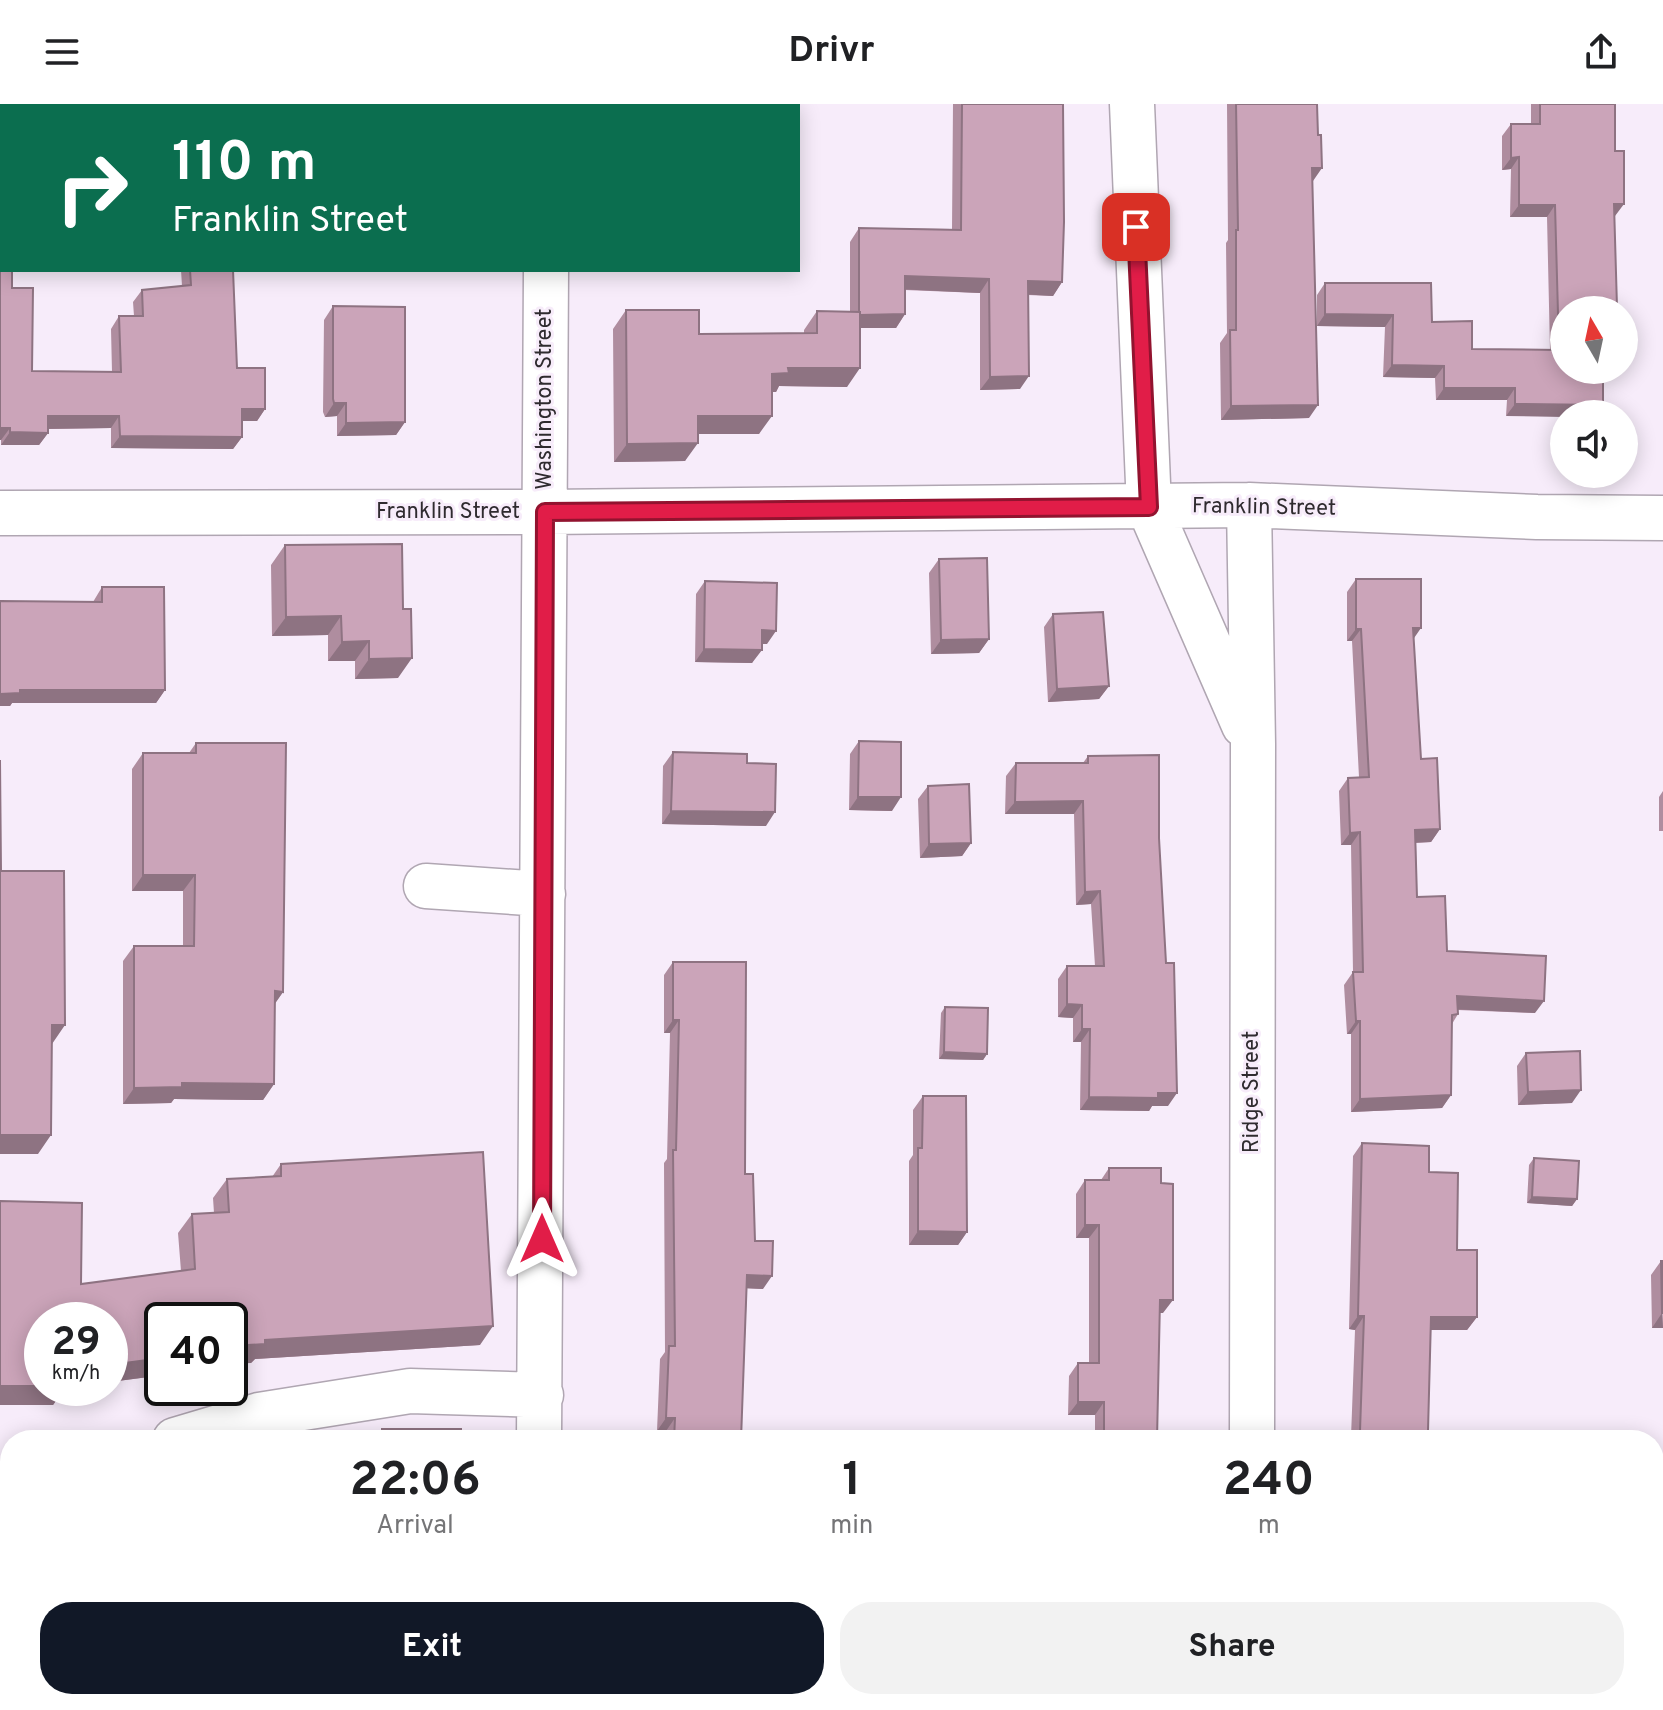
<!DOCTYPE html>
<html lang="en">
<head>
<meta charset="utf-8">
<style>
	:root { --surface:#fff; --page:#f2f2f2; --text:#202124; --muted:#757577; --accent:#111827 }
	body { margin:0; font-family:Overpass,sans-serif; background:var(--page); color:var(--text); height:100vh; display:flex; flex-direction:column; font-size:30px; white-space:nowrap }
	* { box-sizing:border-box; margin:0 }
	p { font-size:26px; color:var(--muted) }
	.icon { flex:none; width:44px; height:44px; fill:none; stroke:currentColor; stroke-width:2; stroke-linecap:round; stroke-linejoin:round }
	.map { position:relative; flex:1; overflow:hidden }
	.drawer { position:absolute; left:0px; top:1326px; width:1664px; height:280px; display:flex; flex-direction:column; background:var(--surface); border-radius:32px 32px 0 0; box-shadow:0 4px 20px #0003 }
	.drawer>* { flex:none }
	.guide { position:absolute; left:0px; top:0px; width:800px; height:168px; box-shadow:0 4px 20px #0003; background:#0b6e4f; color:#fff; overflow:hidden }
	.needle { width:52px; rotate:351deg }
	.buttons { position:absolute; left:1550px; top:192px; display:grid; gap:16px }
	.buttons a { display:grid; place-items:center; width:88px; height:88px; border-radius:50%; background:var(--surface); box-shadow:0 4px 20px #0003; font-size:40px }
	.speed { position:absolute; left:24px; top:1198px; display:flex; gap:16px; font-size:40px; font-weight:700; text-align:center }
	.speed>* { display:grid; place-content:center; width:104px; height:104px; border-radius:50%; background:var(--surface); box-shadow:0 4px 20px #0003; line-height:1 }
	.speed small { font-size:20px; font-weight:400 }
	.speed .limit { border:4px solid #111; border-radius:12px; background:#fff; color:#111 }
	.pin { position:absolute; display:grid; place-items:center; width:68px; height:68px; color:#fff; margin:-34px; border-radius:16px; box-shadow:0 4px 12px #0006 }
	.me { position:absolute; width:88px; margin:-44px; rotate:0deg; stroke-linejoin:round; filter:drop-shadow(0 0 6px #0008) }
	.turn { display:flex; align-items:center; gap:28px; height:168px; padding:0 40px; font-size:36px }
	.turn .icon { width:104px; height:104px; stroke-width:2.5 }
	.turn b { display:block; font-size:56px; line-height:68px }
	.eta { display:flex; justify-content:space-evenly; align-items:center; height:136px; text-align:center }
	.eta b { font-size:48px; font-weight:700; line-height:56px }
	.cta { display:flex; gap:16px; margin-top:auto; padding:16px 40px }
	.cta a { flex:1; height:92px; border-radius:32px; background:var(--accent); color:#fff; font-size:32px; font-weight:700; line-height:92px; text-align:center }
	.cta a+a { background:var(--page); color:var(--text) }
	header { display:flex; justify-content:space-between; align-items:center; height:104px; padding:0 40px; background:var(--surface); font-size:36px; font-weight:700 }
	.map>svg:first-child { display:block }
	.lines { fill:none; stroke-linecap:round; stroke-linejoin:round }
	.minor-casing { stroke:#b0a6b2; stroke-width:47 }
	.minor { stroke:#fff; stroke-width:44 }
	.wall { fill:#af8d9f }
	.shaded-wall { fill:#8e7382 }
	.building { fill:#cba4b9; stroke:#8e7382; stroke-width:2 }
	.route-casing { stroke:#92132f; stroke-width:20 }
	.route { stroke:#e11d48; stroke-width:14 }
	.labels { text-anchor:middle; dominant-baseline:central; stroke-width:6; stroke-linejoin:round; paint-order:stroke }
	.street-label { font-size:22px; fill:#2f2b2f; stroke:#f7ecfa }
</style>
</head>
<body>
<header><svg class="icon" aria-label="menu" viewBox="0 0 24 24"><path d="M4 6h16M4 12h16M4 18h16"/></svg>Drivr<svg class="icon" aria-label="share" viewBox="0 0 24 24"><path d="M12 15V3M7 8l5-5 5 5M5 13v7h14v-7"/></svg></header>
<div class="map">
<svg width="1663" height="1606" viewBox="0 0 1663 1606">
	<rect width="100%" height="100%" fill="#f7ecfa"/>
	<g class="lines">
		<g class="minor-casing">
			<path id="minor" d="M1132 0 1149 403 1244 621
				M546 2V0
				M1249 401 1253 640 1252 1336
				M0 409 545 408 1249 401 1537 413 1663 414
				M426 782 543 790
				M175 1336 259 1311 410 1287 541 1291
				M539 1336 546 166
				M0 1391 10 1389
				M530 1606V1596
				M1256 1606V1596"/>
		</g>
		<use href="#minor" class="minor"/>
	</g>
	<path class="wall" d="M631 0H737V2H631Z
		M953 0H1063L1062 178 1053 192 1028 191 1020 285 980 286V189L905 186V210L896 224H860L847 283 779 282 776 288H772L759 330H698L685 357 614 358 613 225 626 206 699 230H804V226L817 207 850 208V138L859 124 952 125Z
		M1227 0H1317L1312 77 1309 314 1221 316 1220 239 1227 229 1226 139 1228 136Z
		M1531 0H1615V112L1564 206V266L1506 312 1507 296H1436L1435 274 1383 273 1385 223 1317 222V191L1325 179 1432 218 1472 245 1550 246 1547 113H1510L1511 65 1502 66V32L1511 20H1531Z
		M2 2 12 184 32 267 112 268 111 225 119 212H134L133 198 142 186 182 182 181 166H233L237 264 265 305 257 317H242V333L233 345 111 344V324L48 325V329L39 341H1Z
		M333 202 405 318 396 331 337 332V312L325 313 323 308 324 216Z
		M402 440 398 574 355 575V557H328V531L272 532 271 461 285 441Z
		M939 455 989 535 979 549 931 550 929 469Z
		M1356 475 1413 536 1421 655 1440 725 1431 738 1416 739 1417 793 1447 847 1535 909 1458 906V910L1452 920 1451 991 1442 1004 1351 1008V930H1347L1344 881 1353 868 1351 741H1341L1339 687 1348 674 1359 673 1352 537H1347V488Z
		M705 477 767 540H762L752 559 695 558 696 490Z
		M102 483 165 586 156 599H12L10 602H0L93 498Z
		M1053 510 1109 582 1099 595 1048 598 1044 523Z
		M859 637 892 707 849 706 850 650Z
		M196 639 283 888 275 899 274 980 263 996 174 995 171 999 123 1000V857L134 842H183V787H132V665L143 649H189Z
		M673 648 747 659 766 722 662 720 663 662Z
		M1088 652 1159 734 1168 1002H1152L1149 1007 1080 1006 1081 938H1073V914L1058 913V875L1067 862H1095L1091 800 1076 801 1074 710H1005L1006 672 1016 659H1083Z
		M928 682 971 739 962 752 920 754 918 695Z
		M1663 687V727H1659V693Z
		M673 858 745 1070 763 1185 747 1184 741 1336H665L666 1327H657L660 1255 665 1248 664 1059 667 1055 670 929H664V871Z
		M945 903 987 950 983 956 939 955 941 909Z
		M1526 949 1572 999 1518 1001 1517 962Z
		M923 992 967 1128 958 1141H909V1057L913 1051V1006Z
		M1362 1039 1429 1068 1457 1146 1477 1213 1467 1226H1431L1428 1327 1433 1336H1350L1351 1333 1355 1226 1349 1225 1353 1052Z
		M1534 1054 1577 1095 1572 1102 1527 1099 1529 1061Z
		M281 1060 480 1241 255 1255 251 1259 162 1216V1264L156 1272 110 1278V1216L42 1284H67H65L53 1301H0V1097L81 1180 181 1167 178 1129 192 1110 214 1109 213 1094 227 1075 272 1073Z
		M1109 1064 1163 1209H1160L1157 1336H1095V1311H1068L1069 1272 1078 1259H1089V1134H1076V1090L1085 1076H1101Z
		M1661 1157 1663 1224H1652L1651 1171Z
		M382 1325 461 1336H374Z
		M652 1596H728V1606H683V1602L652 1601Z
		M1075 1596H1143L1141 1606H1073Z
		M1334 1596H1445L1444 1606H1332Z"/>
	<path class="shaded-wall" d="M1519 53 1511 65 1502 66 1511 54Z
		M1312 64H1322L1313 77 1302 78Z
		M1614 100H1624L1615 112H1606Z
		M1519 101H1555L1547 113H1510Z
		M905 172 989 175 980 189 896 185Z
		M1028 177 1062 178 1053 192 1019 190Z
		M1604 203H1617L1614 206H1601Z
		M905 210 896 224H850L859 211Z
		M1325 210 1393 211 1385 223 1317 222Z
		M1392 261 1444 262 1435 274 1383 273Z
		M788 264H860L847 283 779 282 776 288H759L772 270Z
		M1029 272 1020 285 980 286 990 273Z
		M1444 284H1515L1507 296H1436Z
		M334 299H346L337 312 325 313Z
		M1515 300 1603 301 1597 310H1564V313L1506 312Z
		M1318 301 1309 314 1221 316 1231 302Z
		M242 305H265L257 317H233Z
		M48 312H119L111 324 40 325Z
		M698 312H772L759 330H685Z
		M405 318 396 331 337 332 346 319Z
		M0 324H10L1 336H0Z
		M10 328 48 329 39 341H1Z
		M120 332 242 333 233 345 111 344Z
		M698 339 685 357 614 358 627 340Z
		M341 512 328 531 272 532 286 513Z
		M1413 524H1421L1412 537Z
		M1356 525H1361L1352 537H1347Z
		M762 526 776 527 767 540H752Z
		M989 535 979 549 931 550 941 536Z
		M369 537 355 557H328L342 538Z
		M704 545 762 546 752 559 695 558Z
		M412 554 398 574 355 575 369 555Z
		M1109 582 1099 595 1048 598 1057 585Z
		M20 586H165L156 599H12L10 602H0V590Z
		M858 693H901L892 707 849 706Z
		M1083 697 1074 710H1005L1015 698Z
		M671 707 775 708 766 722 662 720Z
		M1440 725 1431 738 1406 739 1415 726Z
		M1360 728 1351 741H1341L1350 729Z
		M971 739 962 752 920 754 929 740Z
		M143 771H195L183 787H132Z
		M1100 787 1091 800 1076 801 1085 788Z
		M275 887 283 888 272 904Z
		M1457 892 1544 897 1535 909 1448 905Z
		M1067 900 1082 901 1073 914 1058 913Z
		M673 916H679L670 929H664Z
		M1356 917H1360L1351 930H1347Z
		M52 921H65L52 940Z
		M1082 925H1090L1081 938H1073Z
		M944 948 987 950 983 956 939 955Z
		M182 979 274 980 263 996 174 995 171 999 123 1000 134 984Z
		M1581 986 1572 999 1518 1001 1528 988Z
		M1158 989H1177L1168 1002H1152L1149 1007 1080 1006 1089 993Z
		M1451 991 1442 1004 1351 1008 1360 995Z
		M0 1031H51L38 1050H0Z
		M1532 1093 1577 1095 1572 1102 1527 1099Z
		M1085 1121H1099L1089 1134H1076Z
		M918 1127 967 1128 958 1141H909Z
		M747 1171 772 1172 763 1185 738 1184Z
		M1160 1196H1173L1163 1209H1151Z
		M1662 1209 1663 1224H1652Z
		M1358 1212H1364L1355 1226 1349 1225Z
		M1431 1213H1477L1467 1226H1422Z
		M493 1222 480 1241 255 1255 251 1259 230 1260V1242L265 1236Z
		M162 1254V1264L156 1272 110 1278V1261Z
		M0 1282H42V1284H67H65L53 1301H0Z
		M1078 1298H1104L1095 1311H1068Z
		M666 1314H675L666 1327H657Z
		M656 1596H687L683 1602 652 1601Z"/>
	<path class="building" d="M0 0H100V2H2V166H12V184H33L32 267 121 268 119 212H143L142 186 191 181 190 166H233L237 264H265V305H242V333L120 332 119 312H48V329L10 328V324H0Z
		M389 0H469V2H389Z
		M642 0H737V2H642Z
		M962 0H1063L1064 118 1062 178 1028 177 1029 272 990 273 989 175 905 172V210L860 211V208H859V124L961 126Z
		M1236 0H1317L1318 31H1321L1322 64H1312L1318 301 1231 302 1230 226H1236V126H1238Z
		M1540 0H1615V47H1624V100H1614L1617 203H1604V206H1564V266H1603V301L1515 300V284H1444V262L1392 261 1393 211 1325 210V179H1431L1432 218 1472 217V245L1559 246 1555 101H1519V53L1511 54V20H1540Z
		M333 202 405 203V318L346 319V299H334L333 295Z
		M626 206H699V230L817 229V207L860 208V264H788L789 269 772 270V312H698V339L627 340Z
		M402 440 403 505H411L412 554 369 555V537L342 538 341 512 286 513 285 441Z
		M987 454 989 535 941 536 939 455Z
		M1356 475H1421V524H1413L1421 655 1437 654 1440 725 1415 726 1417 793 1445 792 1447 847 1546 852 1544 897 1457 892 1458 910 1452 911 1451 991 1360 995V917H1356L1353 868H1363L1360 728 1350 729 1348 674 1369 673 1361 525H1356Z
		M705 477 777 479 776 527 762 526V546L704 545Z
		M102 483H164L165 586H20V589L0 590V497L102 498Z
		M1103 508 1109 582 1057 585 1053 510Z
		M859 637 901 638V693H858Z
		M196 639H286L283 888 275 887 274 980 182 979V983L134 984V842H194L195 771H143V649H196Z
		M673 648 747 650V659L776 660 775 708 671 707Z
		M1159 651V734L1166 859H1174L1177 989H1158V994L1089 993 1090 925H1082V901L1067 900V862H1104L1100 787 1085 788 1083 697 1015 698 1016 659H1088V652Z
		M0 656 1 767H64L65 921H52L51 1031H0Z
		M969 680 971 739 929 740 928 682Z
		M673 858H746L745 1070H753L755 1137H773L772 1172 747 1171 741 1336H674L675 1314H666L669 1242H675L673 1046H676L679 916H673Z
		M945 903 988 904 987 950 944 948Z
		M1580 947 1581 986 1528 988 1526 949Z
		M923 992H966L967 1128 918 1127V1044H922Z
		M1362 1039 1429 1042V1068L1458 1069 1457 1146H1477V1213H1431L1428 1327H1433V1336H1356V1327H1360L1364 1212H1358Z
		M483 1048 493 1222 265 1236V1240L230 1242V1216H162V1254L110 1261V1216H42V1282H0V1097L82 1099 81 1180 195 1165 192 1110 229 1108 227 1075 281 1072V1060Z
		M1534 1054 1579 1057 1577 1095 1532 1093Z
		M1109 1064H1161V1079L1173 1080V1196H1160L1157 1336H1104V1298H1078V1259H1099V1121H1085V1076H1109Z
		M1661 1157H1663V1209H1662Z
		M382 1325H461V1336H382Z
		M0 1495H10V1596H29L28 1606 0 1604Z
		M692 1596H728V1606H692Z
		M1082 1596H1143L1141 1606H1079Z
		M1341 1596H1445L1444 1606H1339Z"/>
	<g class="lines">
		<g class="route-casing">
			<path id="route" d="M542 1135 545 408 1149 403 1136 123"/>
		</g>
		<use href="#route" class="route"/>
	</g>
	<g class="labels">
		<g class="street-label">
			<text transform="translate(545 295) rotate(-90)">Washington Street</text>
			<text transform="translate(1264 404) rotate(1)">Franklin Street</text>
			<text x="448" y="408">Franklin Street</text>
			<text transform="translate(1252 988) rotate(-90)">Ridge Street</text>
		</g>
	</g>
</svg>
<div class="buttons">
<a><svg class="needle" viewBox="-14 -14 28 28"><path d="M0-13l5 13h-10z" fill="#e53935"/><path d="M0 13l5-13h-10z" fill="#757577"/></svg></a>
<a><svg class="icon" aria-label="sound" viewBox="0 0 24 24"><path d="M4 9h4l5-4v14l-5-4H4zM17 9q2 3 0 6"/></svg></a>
</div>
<div class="speed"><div>29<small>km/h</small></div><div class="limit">40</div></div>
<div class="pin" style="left:1136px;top:123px;background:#d93025"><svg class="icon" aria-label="arrive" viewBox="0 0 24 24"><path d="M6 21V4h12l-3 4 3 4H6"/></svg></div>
<svg class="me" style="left:542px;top:1135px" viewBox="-20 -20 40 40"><path d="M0-17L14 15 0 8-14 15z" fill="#e11d48" stroke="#fff" stroke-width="4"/></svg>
<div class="guide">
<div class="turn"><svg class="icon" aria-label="right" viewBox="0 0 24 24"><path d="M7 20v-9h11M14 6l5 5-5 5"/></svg><div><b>110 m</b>Franklin Street</div></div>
</div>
<section class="drawer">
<div class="eta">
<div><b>22:06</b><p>Arrival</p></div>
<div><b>1</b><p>min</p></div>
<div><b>240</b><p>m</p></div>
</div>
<div class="cta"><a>Exit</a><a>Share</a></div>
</section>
</div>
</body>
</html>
